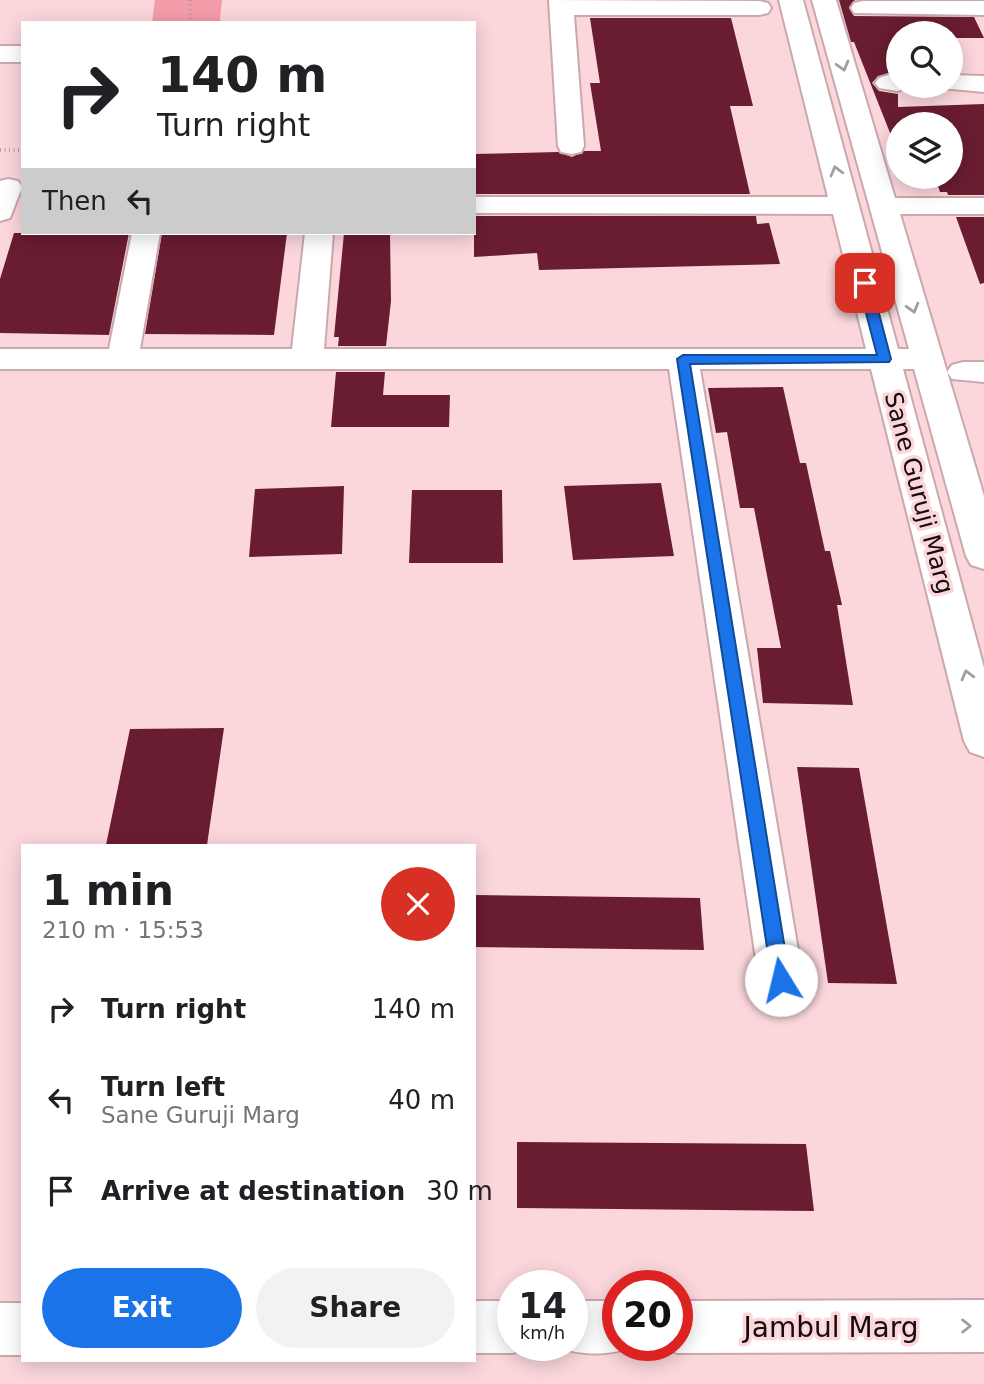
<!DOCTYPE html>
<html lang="en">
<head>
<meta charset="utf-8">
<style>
	:root { --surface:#fff; --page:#f2f2f2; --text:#202124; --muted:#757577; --accent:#1a73e8 }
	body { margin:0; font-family:"DejaVu Sans",sans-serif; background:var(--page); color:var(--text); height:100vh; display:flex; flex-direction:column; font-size:26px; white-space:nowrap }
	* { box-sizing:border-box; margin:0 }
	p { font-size:23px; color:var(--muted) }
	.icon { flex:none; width:38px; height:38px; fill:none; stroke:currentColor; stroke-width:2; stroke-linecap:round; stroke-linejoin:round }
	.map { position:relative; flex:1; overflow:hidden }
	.details { position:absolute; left:21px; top:844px; width:455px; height:518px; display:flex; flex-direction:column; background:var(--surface); border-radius:0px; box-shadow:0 4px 18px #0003 }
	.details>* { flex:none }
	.banner { position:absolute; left:21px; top:21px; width:455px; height:214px; border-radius:0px; box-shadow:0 4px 18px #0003; background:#fff; color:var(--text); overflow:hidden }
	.fabs { position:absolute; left:886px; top:21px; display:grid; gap:14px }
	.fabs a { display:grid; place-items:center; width:77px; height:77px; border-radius:50%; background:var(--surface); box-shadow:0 4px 18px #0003; font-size:35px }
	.speed { position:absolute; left:497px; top:1270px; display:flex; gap:14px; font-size:35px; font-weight:700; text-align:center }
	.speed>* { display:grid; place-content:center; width:91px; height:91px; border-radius:50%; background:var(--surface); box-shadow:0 4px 18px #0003; line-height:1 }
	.speed small { font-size:18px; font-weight:400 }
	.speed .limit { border:10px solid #d22; background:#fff; color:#111 }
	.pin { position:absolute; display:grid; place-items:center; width:60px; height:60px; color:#fff; margin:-30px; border-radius:14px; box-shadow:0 4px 10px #0006 }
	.me { position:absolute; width:77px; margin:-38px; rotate:351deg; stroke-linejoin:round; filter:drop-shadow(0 0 5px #0008) }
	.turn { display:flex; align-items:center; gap:24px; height:147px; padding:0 21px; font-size:32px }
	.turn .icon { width:91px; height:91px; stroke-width:2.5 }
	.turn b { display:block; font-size:49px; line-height:60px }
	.then { display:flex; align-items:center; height:66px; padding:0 21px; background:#0003; gap:14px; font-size:26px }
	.round { display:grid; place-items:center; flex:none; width:74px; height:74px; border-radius:37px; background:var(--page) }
	.summary { display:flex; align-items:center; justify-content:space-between; height:119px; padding:0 21px }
	h1 { font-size:42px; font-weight:800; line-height:52px }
	.cta { display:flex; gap:14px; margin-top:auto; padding:14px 21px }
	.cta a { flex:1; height:80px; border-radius:42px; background:var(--accent); color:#fff; font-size:28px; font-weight:800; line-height:80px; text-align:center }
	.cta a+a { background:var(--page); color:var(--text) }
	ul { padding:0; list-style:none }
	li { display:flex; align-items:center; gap:21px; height:91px; padding:0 21px }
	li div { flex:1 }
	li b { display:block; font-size:26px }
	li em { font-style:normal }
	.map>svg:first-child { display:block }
	.green { fill:#f59caa }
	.building { fill:#6a1c30 }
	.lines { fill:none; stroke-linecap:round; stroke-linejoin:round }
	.minor-casing { stroke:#caa8ad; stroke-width:4 }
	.major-casing { stroke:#caa8ad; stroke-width:4 }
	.path { stroke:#b3979a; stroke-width:3.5; stroke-dasharray:1 3.5; stroke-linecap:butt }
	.minor { fill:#fff; fill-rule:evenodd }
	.major { fill:#fff; fill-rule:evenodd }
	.oneway { stroke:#a29e9e }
	.route { fill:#1a73e8; stroke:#114b97; stroke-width:2 }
	.labels { text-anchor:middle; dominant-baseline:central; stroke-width:7; stroke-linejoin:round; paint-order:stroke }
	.street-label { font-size:24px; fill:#170c0d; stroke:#fbd7dc }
	.near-street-label { font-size:28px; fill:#170c0d; stroke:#fbd7dc }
</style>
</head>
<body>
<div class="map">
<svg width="984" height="1384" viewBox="0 0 984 1384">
	<rect width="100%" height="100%" fill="#fbd7dc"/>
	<path class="green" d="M155 0H222L220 20 224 23H152Z"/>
	<path class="building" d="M839 0H855L849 7 854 16 974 17 984 38H950V33H898V72L878 76 872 83 879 91 898 94V107L984 104V195H948L947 192H940L935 177H950V124H898L896 148 854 42H851Z
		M590 18H731L753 106H730L750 194H474V154L558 152 572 157 584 151H601L590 83H600Z
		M474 216H756L757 224 769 223 780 264 539 270 537 253 474 257Z
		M956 217H984V283L980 284Z
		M14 233H129L109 335 0 333V279Z
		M162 233H287L274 335 145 334Z
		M344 233H390L391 301 386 346H338L339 337H334Z
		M336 372H385L383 395H450L449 427H331Z
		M783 387 800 463H806L825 551H830L842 605H837L853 705 763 703 757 648H781L754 508H740L727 432 716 433 708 388Z
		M661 483 674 556 573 560 564 486Z
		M344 486 342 554 249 557 255 489Z
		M412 490H502L503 563H409Z
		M224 728 207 845H106L130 729Z
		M797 767 859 768 897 984 828 983Z
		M474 895 700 898 704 950 474 947Z
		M517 1142 806 1144 814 1211 517 1208Z"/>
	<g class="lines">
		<g class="minor-casing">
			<path id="minor" d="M549 0 759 1 768 3 771 8 768 13 759 15H574L584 146 581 152 571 154 561 152 558 146Z
				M779 0H803L898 349H909L812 0H836L895 198H984V214H900L984 496V569L971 565 966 556 914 369H903L984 668V757L970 752 964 741 871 369H700L803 980 797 994 781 1000 765 994 759 980 669 369H0V349H109L132 233H160L140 349H292L305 233H333L324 349H866L833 214 474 213V197H828Z
				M863 1H984V15L854 13 851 8 854 3Z
				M0 46H23V62H0Z
				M888 75H898V86H909L898 91 879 88 875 83 879 78Z
				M950 75 984 76V92L941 88 939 86H950Z
				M8 179 18 181 22 187 10 218 0 221V181Z
				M963 362H984V382L952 379 947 372 952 365Z"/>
		</g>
		<g class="major-casing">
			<path id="major" d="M984 1300V1352L677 1353 660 1346H677V1301Z
				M474 1301H513V1346H530L513 1353H474Z
				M572 1301H618V1346H635C610 1356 580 1356 555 1346H572Z
				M0 1303H23V1355H0Z"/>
		</g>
		<path class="path" d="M190 0V23
			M0 150H23"/>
		<use href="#minor" class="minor"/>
		<use href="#major" class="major"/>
	</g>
	<defs><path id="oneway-chevron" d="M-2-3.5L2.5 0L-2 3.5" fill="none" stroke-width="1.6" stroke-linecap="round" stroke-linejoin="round" transform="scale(1.75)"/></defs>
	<g class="oneway">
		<use href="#oneway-chevron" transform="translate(843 66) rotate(74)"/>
		<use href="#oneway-chevron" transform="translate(836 171) rotate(-105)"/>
		<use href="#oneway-chevron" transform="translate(913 308) rotate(74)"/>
		<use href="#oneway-chevron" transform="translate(967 675) rotate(-105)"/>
		<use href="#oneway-chevron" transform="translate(966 1326)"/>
	</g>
	<path class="route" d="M865 279 871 283 891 359 889 362 690 364 790 980 788 986 781 988 775 986 772 980 677 359 683 355H877L858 283Z"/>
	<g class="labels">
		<g class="street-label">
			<text transform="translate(919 493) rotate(75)">Sane Guruji Marg</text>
		</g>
		<g class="near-street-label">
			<text x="831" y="1327">Jambul Marg</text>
		</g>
	</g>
</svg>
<div class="fabs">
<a><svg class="icon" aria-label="search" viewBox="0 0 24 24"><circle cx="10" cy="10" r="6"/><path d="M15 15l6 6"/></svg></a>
<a><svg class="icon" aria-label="layers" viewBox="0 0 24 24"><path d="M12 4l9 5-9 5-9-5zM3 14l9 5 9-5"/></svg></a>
</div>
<div class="speed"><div>14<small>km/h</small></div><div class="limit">20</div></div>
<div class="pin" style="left:865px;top:283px;background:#d93025"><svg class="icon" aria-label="arrive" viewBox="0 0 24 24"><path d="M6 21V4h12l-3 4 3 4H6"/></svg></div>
<svg class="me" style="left:781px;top:980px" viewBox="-20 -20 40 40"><circle r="19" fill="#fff"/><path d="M0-13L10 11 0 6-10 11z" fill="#1a73e8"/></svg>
<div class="banner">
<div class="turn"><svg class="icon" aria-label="right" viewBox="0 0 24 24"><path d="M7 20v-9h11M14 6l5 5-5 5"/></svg><div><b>140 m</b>Turn right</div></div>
<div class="then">Then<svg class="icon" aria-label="left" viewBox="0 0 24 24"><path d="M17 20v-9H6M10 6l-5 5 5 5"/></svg></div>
</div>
<section class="details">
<div class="summary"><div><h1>1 min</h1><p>210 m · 15:53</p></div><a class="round" style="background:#d93025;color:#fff"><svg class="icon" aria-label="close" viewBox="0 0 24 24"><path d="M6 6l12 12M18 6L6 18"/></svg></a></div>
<ul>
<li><svg class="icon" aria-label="right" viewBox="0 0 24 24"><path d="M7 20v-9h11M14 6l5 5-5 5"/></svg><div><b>Turn right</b></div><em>140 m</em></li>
<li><svg class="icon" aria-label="left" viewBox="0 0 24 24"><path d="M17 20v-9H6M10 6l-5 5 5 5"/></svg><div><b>Turn left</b><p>Sane Guruji Marg</p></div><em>40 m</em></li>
<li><svg class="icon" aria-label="arrive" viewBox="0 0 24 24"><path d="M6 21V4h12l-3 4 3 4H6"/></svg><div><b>Arrive at destination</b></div><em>30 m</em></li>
</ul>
<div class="cta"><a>Exit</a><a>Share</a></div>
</section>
</div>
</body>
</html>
